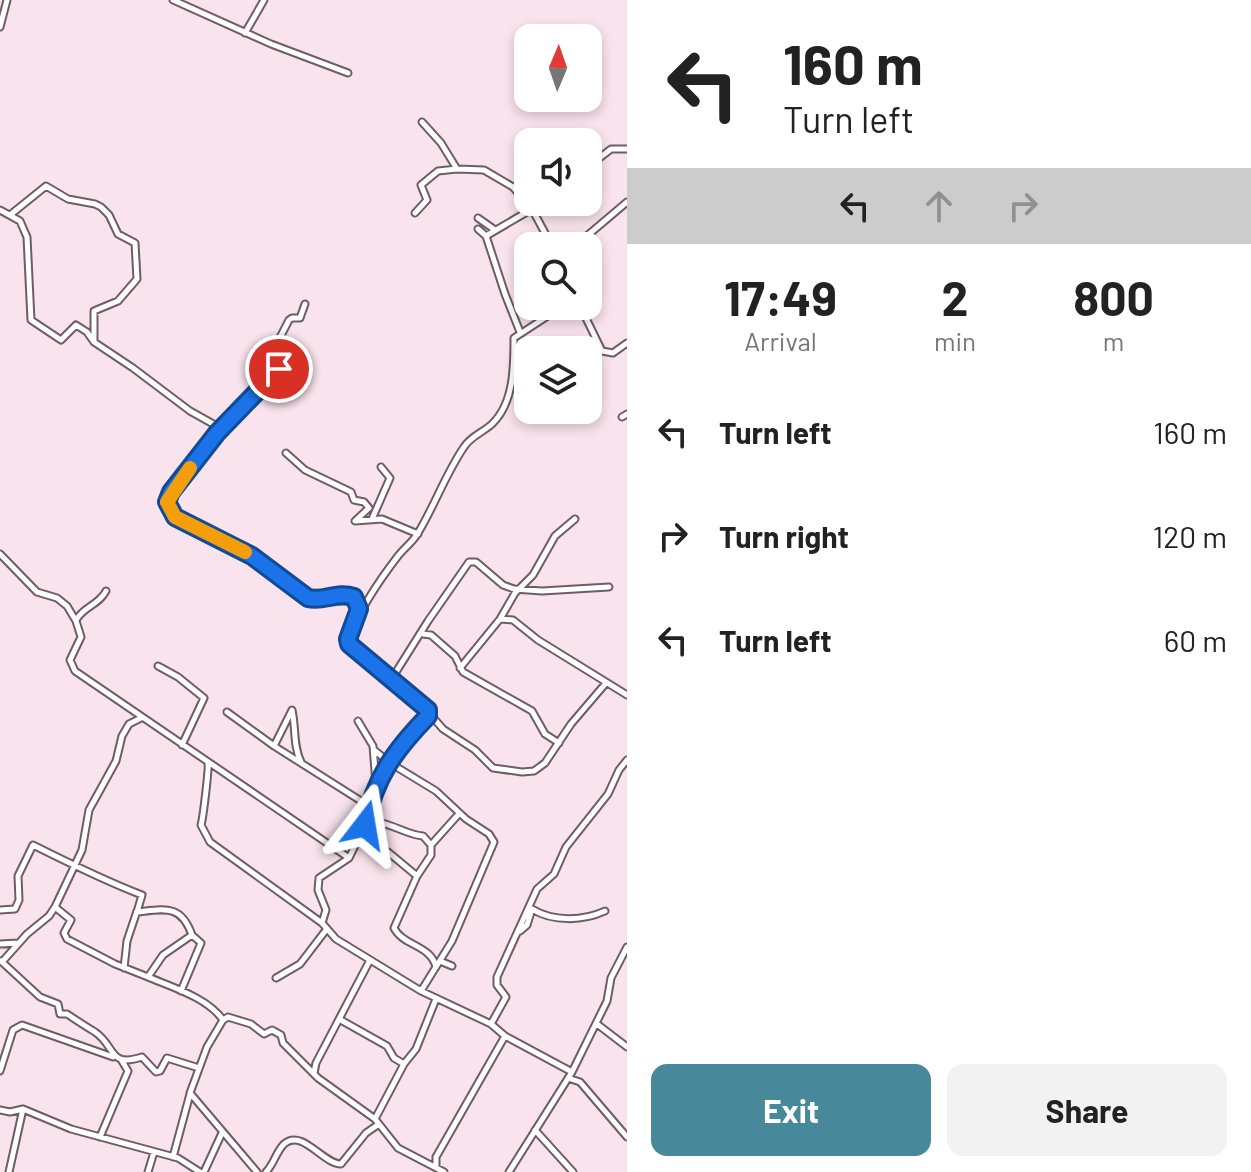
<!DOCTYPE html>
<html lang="en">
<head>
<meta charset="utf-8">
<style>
	:root { --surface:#fff; --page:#f2f2f2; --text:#222; --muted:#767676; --accent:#47889b }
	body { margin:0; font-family:Barlow,sans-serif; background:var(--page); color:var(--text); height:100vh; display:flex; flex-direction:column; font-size:30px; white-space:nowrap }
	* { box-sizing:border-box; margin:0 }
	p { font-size:26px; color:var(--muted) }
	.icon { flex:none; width:44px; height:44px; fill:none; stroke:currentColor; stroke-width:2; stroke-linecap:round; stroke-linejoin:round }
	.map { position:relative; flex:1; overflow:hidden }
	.panel { display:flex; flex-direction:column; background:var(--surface); width:624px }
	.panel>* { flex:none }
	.top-card { background:#fff; color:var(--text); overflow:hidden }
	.needle { width:52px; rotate:2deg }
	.fabs { position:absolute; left:514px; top:24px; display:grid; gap:16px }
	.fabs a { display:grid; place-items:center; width:88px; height:88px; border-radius:16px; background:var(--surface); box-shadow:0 4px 12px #0003; font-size:40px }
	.pin { position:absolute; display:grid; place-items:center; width:68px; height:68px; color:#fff; margin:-34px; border:4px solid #fff; border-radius:50%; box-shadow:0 2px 8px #0007 }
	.me { position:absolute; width:88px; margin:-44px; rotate:14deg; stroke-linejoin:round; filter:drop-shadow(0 0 6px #0008) }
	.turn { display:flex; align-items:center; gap:28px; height:168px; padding:0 24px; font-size:36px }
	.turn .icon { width:104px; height:104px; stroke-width:2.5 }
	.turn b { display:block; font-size:56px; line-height:68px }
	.lanes { display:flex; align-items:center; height:76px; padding:0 24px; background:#0003; justify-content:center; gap:40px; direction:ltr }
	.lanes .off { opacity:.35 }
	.eta { display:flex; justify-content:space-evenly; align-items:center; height:136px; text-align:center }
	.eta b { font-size:48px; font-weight:700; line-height:56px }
	.primary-button { display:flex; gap:16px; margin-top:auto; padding:16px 24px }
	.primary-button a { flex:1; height:92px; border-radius:16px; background:var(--accent); color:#fff; font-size:32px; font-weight:700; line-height:92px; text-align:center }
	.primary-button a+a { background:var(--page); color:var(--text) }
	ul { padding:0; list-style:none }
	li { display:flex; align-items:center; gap:24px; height:104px; padding:0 24px }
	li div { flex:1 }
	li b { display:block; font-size:30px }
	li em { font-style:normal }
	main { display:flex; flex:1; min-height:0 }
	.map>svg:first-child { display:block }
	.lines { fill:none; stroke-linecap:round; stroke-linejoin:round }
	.street-casing { stroke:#6f5c64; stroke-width:9 }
	.street { stroke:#fff; stroke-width:5 }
	.route-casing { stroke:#114b97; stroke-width:20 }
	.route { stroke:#1a73e8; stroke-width:14 }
	.slow { stroke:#f59e0b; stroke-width:14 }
</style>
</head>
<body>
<main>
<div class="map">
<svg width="627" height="1172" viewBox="0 0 627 1172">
	<rect width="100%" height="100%" fill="#f9e3ed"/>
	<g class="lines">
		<g class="street-casing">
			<path id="street" d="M173 0 271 44 348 73
				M0 27 7 0
				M245 33 264 0
				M422 122 441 143 457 169 484 170 513 187 532 209 552 246
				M588 167 611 149H627
				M524 197 528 183
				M0 210 20 221 27 237 31 320 61 340 76 325 87 332 94 342 133 368 190 411 215 425 217 432
				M415 213 427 200 421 185 438 171 457 169
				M10 215 46 186 68 199 95 204 101 207 109 215 118 234 135 243 137 279 118 301 94 311V341
				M478 218 495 230
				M478 229 486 236 505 294 520 332
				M486 236 532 209
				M575 246 627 202
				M305 304 300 318H292L289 320 269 359 279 369 217 433 171 492 167 502 175 517 252 556 308 598 314 599 346 594 358 601 359 608
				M580 306 602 351 613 353 627 343
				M622 417 627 414
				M286 453 305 470 351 492 354 500 364 502 369 508 355 521 382 519 418 534
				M372 519 390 478 381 467
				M0 554 37 592 57 598 67 606 76 621 81 637 70 660 75 671 349 858 319 878 318 890 326 910 322 923 336 939 421 991 491 1024 505 1036 572 1072 509 1172
				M501 619 513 620 538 640 627 695
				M76 620C84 606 99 605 106 591
				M423 634 431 635 455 656 463 672 532 711 545 734 559 743
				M158 666 178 677 204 698 182 745
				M460 668 500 619 515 593 533 575 555 536 575 519
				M392 683 396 672 428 621 469 562H476L503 585 514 589 542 591 609 587
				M227 712 274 746 369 806
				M429 713 443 729 475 750 493 768 522 772 534 771 545 763 571 724 606 683
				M358 721 373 746 376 784
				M274 746 292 710C296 728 293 746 301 762
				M374 750 390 763 436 791 466 819 489 834 494 842 452 941 421 991
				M208 764C209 768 203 819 201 825L210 842 322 923
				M366 824C384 817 404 835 423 836L431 845V855L417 876 394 928C403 946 431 945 436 967
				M360 838 388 852 417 876
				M431 845 457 816
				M349 858 365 825 376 784 405 740 429 713 353 649 348 639C360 609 378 582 398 556 404 548 413 542 418 533 435 505 445 475 464 447 471 436 482 433 492 424 514 403 514 367 514 338L563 306
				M55 907 71 920 64 933 67 939 115 964 148 977
				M0 910 15 909 19 900 18 876 33 845C69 863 105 881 142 895L137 912C165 909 181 904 192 935L163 955 148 977C172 987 208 998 223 1020L207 1047 190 1093 257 1172
				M520 931 527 925 532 909C553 922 583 921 605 911
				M0 944 18 943
				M1 961 40 997 58 1004 60 1014H67C76 1020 85 1026 95 1032 116 1046 108 1068 142 1057L156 1072 160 1071 167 1058 199 1068
				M440 961 452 966
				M2 962 27 934 49 916 55 907 82 850 89 810 116 761 122 736 129 724 141 718
				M124 968 127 941 137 911
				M276 978 300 964 326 930
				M181 991 201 943 192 935
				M339 1019 387 1046 394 1058 404 1064
				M223 1020 228 1017 251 1024 264 1034 272 1030 281 1035 283 1043 318 1078 375 1119 398 1148 444 1172
				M491 1024 506 997 497 985V977L537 889 554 874 566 847 608 794 619 770 627 760
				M597 1024 627 1047
				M0 1071 13 1030 22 1025 113 1057
				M572 1072 607 1001 611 978 627 947
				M314 1073 316 1063 370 960
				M568 1078 580 1082 627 1137
				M0 1110 10 1112 23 1109 71 1129 178 1158 200 1172
				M375 1119 404 1064 416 1049 436 999
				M535 1130 573 1172
				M100 1137 128 1071 122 1061
				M173 1157 190 1094
				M436 1167V1157L505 1036
				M9 1172 23 1109
				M148 1172 154 1152
				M204 1172 222 1133
				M266 1172C274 1164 276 1152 284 1144 302 1128 323 1164 341 1164L366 1133 379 1124"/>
		</g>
		<use href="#street" class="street"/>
	</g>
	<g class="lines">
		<g class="route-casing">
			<path id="route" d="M279 369 217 433 171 492 167 502 175 517 252 556 308 598C324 602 337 591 354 597L359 609 348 639 349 644 428 710V716C395 750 375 777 365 825"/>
		</g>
		<use href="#route" class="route"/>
		<path class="slow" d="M190 468 167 502 175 517 245 552"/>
	</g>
</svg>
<div class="fabs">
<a><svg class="needle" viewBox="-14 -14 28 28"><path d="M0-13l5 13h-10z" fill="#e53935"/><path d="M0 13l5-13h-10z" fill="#767676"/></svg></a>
<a><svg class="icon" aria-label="sound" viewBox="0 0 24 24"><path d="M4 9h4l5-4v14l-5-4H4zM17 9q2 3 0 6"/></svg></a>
<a><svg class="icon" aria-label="search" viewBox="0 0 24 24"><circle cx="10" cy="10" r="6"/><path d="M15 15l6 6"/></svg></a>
<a><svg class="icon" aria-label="layers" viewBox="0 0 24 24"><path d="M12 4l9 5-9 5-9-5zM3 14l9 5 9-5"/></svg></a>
</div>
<div class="pin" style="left:279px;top:369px;background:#d93025"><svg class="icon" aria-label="arrive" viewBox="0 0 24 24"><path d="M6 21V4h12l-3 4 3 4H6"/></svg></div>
<svg class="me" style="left:365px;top:825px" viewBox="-20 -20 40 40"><path d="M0-17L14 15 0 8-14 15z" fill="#1a73e8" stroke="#fff" stroke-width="4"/></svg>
</div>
<section class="panel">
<div class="top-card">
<div class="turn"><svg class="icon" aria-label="left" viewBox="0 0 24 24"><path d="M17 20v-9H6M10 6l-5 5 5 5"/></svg><div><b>160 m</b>Turn left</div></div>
<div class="lanes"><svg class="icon" aria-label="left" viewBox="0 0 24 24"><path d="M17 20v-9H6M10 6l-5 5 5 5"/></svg><svg class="icon off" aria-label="ahead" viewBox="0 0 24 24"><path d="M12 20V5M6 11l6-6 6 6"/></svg><svg class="icon off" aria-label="right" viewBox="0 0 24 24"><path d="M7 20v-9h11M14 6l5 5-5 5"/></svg></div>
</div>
<div class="eta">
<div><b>17:49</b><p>Arrival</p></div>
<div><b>2</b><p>min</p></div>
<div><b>800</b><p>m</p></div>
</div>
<ul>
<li><svg class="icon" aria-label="left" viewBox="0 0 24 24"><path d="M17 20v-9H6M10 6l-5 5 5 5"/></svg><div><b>Turn left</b></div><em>160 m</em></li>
<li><svg class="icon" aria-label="right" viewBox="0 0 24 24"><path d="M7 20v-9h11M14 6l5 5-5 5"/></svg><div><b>Turn right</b></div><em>120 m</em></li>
<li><svg class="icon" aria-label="left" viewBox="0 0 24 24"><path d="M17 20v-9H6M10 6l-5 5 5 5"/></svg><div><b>Turn left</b></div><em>60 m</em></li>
</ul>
<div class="primary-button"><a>Exit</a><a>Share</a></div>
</section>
</main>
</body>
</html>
